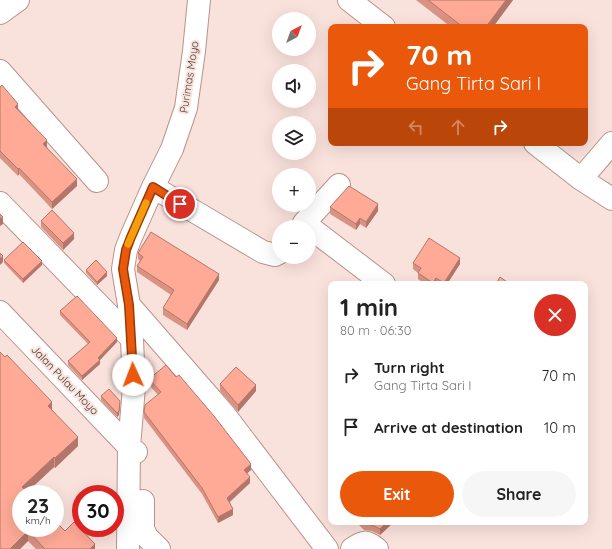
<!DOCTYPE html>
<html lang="en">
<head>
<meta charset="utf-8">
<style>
	:root { --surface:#fff; --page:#f6f6f6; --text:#222; --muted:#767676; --accent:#ea580c }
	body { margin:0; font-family:Quicksand,sans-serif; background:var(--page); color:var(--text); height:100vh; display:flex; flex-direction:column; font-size:15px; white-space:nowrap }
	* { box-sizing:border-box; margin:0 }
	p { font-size:13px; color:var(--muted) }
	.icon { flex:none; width:22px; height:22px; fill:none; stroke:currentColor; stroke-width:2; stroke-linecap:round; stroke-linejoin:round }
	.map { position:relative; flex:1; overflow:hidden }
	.side { position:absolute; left:328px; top:281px; width:260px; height:244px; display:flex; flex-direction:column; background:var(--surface); border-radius:8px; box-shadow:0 4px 16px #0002 }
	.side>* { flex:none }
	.guide { position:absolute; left:328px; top:24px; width:260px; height:122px; border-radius:8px; box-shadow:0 4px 16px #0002; background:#ea580c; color:#fff; overflow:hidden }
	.needle { width:26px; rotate:41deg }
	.controls { position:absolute; left:272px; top:12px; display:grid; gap:8px }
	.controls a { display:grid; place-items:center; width:44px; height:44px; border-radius:50%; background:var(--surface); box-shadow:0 4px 16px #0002; font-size:20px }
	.speed { position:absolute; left:12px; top:485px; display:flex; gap:8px; font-size:20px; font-weight:700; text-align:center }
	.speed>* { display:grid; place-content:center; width:52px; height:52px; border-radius:50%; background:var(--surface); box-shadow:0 4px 16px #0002; line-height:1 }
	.speed small { font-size:10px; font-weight:400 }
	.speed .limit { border:6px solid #d22; background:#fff; color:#111 }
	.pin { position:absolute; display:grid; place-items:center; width:34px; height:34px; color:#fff; margin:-17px; border:2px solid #fff; border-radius:50%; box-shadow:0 1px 4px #0007 }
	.me { position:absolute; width:44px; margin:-22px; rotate:358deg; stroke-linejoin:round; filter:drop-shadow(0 0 3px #0008) }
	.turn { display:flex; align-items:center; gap:14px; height:84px; padding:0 12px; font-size:18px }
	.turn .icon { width:52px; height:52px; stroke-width:2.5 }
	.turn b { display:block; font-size:28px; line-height:34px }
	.lanes { display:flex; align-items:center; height:38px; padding:0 12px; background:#0003; justify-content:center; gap:20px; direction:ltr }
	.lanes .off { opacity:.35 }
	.round { display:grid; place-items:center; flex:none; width:42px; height:42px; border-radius:21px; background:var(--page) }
	.head { display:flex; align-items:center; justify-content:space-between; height:68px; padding:0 12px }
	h1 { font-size:24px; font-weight:700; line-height:30px }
	.button { display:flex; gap:8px; margin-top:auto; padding:8px 12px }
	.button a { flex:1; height:46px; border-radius:24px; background:var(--accent); color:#fff; font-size:16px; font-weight:700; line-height:46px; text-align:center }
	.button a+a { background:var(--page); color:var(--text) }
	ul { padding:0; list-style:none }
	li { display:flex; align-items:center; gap:12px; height:52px; padding:0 12px }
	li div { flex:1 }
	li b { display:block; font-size:15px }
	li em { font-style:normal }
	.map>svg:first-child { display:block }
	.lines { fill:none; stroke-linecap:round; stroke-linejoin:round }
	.minor-casing { stroke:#b8938b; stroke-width:24 }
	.minor { stroke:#fff; stroke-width:22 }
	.wall { fill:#da9282 }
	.shaded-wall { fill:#b2776a }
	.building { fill:#feaa97; stroke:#b2776a }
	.route-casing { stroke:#983908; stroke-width:10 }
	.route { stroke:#ea580c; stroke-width:7 }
	.slow { stroke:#f59e0b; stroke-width:7 }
	.labels { text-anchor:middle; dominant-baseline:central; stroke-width:4; stroke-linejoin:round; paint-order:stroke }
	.street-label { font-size:11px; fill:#463733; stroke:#fae2dc }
</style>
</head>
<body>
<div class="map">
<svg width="612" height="549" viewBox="0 0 612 549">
	<rect width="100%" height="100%" fill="#fae2dc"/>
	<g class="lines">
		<g class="minor-casing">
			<path id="minor" d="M349 0 384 27
				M0 13 18 0
				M0 71 97 181
				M535 143 581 179 612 199
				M581 179 612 143
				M153 187 263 252 275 255 279 253
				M0 203 132 339
				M304 223 339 185
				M302 227 304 223 384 284
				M129 305 224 414 327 549
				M0 312 129 447 136 452
				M143 501V529L147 537 159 549
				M128 549 129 447 134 387 132 339 129 305 123 269 126 250 131 237 153 187 172 149 186 108 194 51 199 0
				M352 549C363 541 366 540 377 549"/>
		</g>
		<use href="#minor" class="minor"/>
	</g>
	<path class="wall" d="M416 0H513L493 27H451Z
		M0 87 47 147 77 186 52 209 19 174 18 176 0 158Z
		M330 207 378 211 366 228 360 224 356 230 330 214Z
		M41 221 74 239 63 250 41 227Z
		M138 253 219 280 187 330 163 315V308L171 295 137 272V266L140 261 138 259Z
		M4 260 42 265 23 283 4 263Z
		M413 263 460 264 447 284H425L418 279V273L413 269Z
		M86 270 107 276 97 285 86 273Z
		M60 311 117 342 100 360V364L82 380 68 365V361L88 344 60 315Z
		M149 379 251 470 247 473 250 483 230 502 233 515 218 523 202 494 144 418V412L158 395 149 385Z
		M220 384 256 391 238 412 220 391Z
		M101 396 120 405 119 415 117 417 101 400Z
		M52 410 78 446 55 468 54 467 27 492 65 531 95 549H36L28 541 20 549H0Z
		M357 522H394L380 535 372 531 364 530 357 523Z"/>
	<path class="shaded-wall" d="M506 0H513L493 27H486Z
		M18 104V110L15 107Z
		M47 140V147L43 150V144Z
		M19 168V174L18 176V169Z
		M77 179V186L52 209V202Z
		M378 204V211L366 228V222Z
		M3 217V224L0 226V219Z
		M360 218V224L356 230V224Z
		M74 233V239L63 250V243Z
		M3 256V262L0 265V259Z
		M460 258V264L447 284H444V283Z
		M42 261V265L23 283V279Z
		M107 272V276L97 285V282Z
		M219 274V280L187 330V324Z
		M436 278V284H433V283Z
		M117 338V342L98 362V358Z
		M100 360V364L82 380V376Z
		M256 385V391L238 412V405Z
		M52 402V412L48 406Z
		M120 405 119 415 117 417V413Z
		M78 437V446L55 468V458Z
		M54 457V467L25 494 22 487Z
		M251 464V470L244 476V470Z
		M250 477V483L227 504V498Z
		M233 509V515L218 523V517Z
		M387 522H394L380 535V529Z
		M28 531V541L20 549H10Z
		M95 544V549H90Z"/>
	<path class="building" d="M428 0H506L486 27H463Z
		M2 85 18 104 15 107 47 140 43 144 77 179 52 202 19 168 18 169 0 151V87Z
		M349 186 378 204 366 222 360 218 356 224 330 207Z
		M52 210 74 233 63 243 41 221Z
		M0 214 3 217 0 219Z
		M151 232 219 274 187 324 163 308 174 290 137 266 143 257 138 253Z
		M429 238 460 258 444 283 436 278 433 283 418 273 421 268 413 263Z
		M23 242 42 261 23 279 4 260Z
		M0 253 3 256 0 259Z
		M96 260 107 272 97 282 86 270Z
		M500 277 510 284H496Z
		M77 296 117 338 98 358 100 360 82 376 68 361 90 342 60 311Z
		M0 352 5 357 7 355 52 402 48 406 78 437 55 458 54 457 22 487 29 494H21V528H55V521L65 531 74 522 95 544 90 549H45L28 531 10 549H0Z
		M166 365 176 377 179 375 214 416 251 464 244 470 250 477 227 498 233 509 218 517 202 488 144 412 145 405 161 392 149 379Z
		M236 367 256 385 238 405 220 384Z
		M109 389 120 401 119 411 117 413 101 396Z
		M363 522H387L380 529 372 525 364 524Z"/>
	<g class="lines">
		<g class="route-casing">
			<path id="route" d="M133 375 129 305 123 269 126 250 131 237 153 187 180 204"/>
		</g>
		<use href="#route" class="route"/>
		<path class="slow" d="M128 244 146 203"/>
	</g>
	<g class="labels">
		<g class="street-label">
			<text transform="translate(189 77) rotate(-81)">Purimas Moyo</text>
			<text transform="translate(65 380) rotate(46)">Jalan Pulau Moyo</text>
		</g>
	</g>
</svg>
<div class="controls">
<a><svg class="needle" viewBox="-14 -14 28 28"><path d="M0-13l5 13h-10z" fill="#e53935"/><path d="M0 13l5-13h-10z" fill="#767676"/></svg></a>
<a><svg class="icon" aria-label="sound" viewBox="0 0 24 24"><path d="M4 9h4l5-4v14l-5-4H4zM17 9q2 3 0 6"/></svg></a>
<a><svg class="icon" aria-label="layers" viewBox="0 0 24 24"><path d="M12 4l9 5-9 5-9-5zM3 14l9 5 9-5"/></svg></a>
<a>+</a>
<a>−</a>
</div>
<div class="speed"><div>23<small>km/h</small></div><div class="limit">30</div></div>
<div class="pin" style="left:180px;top:204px;background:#d93025"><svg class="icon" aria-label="arrive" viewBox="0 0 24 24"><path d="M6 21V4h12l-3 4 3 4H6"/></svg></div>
<svg class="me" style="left:133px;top:375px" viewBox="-20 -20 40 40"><circle r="19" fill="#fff"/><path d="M0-13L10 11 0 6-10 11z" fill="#ea580c"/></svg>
<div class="guide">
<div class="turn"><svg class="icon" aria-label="right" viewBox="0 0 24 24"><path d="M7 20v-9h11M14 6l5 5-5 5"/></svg><div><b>70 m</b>Gang Tirta Sari I</div></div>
<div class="lanes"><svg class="icon off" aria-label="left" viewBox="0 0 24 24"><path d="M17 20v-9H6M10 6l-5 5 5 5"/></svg><svg class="icon off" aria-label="ahead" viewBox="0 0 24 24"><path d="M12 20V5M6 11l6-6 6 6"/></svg><svg class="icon" aria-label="right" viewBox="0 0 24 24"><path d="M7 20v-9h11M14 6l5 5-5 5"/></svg></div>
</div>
<section class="side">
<div class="head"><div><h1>1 min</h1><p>80 m · 06:30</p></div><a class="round" style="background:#d93025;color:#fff"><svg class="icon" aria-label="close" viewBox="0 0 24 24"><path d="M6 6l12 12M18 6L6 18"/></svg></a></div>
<ul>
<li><svg class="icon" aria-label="right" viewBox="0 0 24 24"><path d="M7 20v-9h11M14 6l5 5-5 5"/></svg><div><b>Turn right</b><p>Gang Tirta Sari I</p></div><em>70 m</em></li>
<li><svg class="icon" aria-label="arrive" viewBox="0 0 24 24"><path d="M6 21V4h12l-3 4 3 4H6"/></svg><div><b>Arrive at destination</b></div><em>10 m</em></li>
</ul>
<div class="button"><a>Exit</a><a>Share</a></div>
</section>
</div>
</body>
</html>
